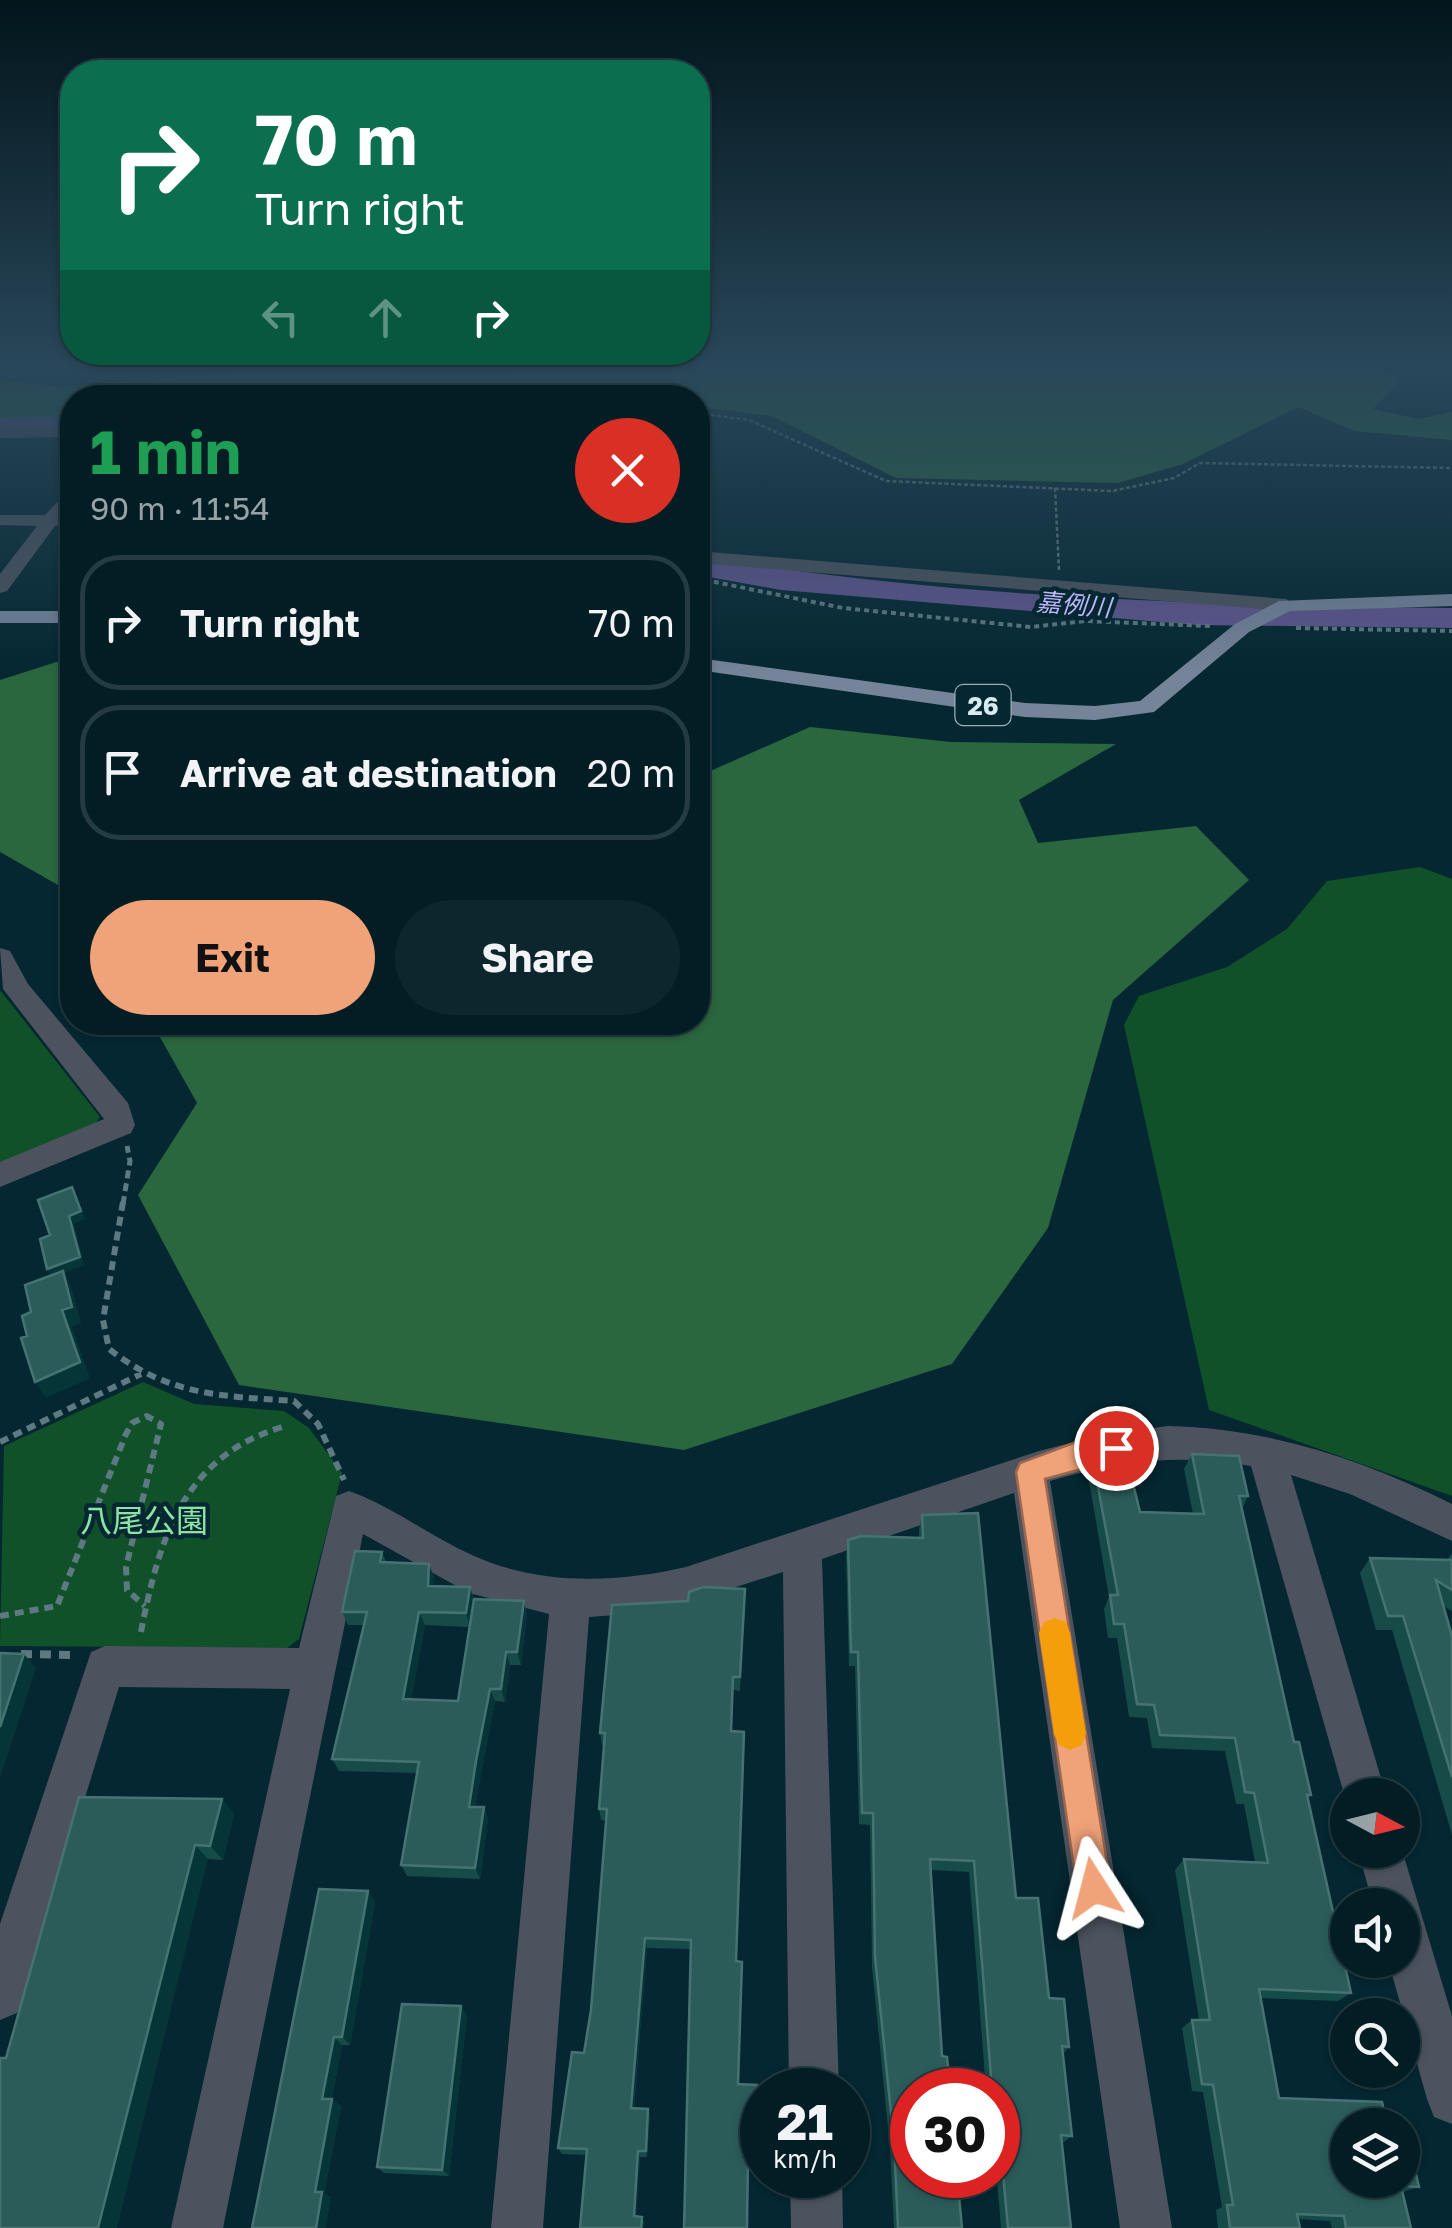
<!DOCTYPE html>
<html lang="en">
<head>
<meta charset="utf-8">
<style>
	:root { --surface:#031d25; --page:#0d262d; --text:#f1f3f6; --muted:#97a2a7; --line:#243b42; --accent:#f0a279 }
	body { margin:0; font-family:"Golos Text","Noto Sans JP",sans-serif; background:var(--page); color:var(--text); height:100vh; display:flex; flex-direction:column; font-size:38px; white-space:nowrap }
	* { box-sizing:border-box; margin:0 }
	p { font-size:32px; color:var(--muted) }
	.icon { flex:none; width:55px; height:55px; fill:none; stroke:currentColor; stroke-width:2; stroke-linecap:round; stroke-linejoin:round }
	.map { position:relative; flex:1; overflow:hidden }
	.sheet { position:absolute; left:60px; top:385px; width:650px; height:650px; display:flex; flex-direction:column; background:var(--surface); border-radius:40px; box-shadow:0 2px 8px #0004,0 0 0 2px var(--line) }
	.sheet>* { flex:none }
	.hud { position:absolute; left:60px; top:60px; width:650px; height:305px; border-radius:40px; box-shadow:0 2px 8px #0004,0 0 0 2px var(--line); background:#0b6e4f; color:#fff; overflow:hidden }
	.needle { width:65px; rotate:97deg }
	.fabs { position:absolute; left:1330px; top:1778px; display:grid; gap:20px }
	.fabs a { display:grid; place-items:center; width:90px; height:90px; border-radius:50%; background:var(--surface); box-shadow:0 2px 8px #0004,0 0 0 2px var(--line); font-size:50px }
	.speed { position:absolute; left:740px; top:2068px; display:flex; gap:20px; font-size:50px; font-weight:700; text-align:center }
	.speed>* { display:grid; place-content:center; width:130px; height:130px; border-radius:50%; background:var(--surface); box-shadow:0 2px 8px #0004,0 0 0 2px var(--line); line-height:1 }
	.speed small { font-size:25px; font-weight:400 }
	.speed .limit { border:15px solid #d22; background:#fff; color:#111 }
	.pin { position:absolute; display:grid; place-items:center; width:85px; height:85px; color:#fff; margin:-42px; border:5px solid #fff; border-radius:50%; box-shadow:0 2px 10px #0007 }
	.me { position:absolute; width:110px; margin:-55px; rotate:351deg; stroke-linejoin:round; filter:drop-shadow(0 0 8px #0008) }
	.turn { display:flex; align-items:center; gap:35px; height:210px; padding:0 30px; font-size:45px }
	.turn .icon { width:130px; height:130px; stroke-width:2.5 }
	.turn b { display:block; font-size:70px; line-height:85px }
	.lanes { display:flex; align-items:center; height:95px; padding:0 30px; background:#0003; justify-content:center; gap:50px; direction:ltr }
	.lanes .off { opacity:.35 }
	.round { display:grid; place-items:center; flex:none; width:105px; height:105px; border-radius:52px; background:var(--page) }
	.headline { display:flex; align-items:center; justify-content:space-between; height:170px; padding:0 30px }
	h1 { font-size:60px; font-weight:700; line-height:75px; color:#1e9e55 }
	.cta { display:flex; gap:20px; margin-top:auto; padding:20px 30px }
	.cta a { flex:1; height:115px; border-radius:60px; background:var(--accent); color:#111; font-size:40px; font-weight:700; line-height:115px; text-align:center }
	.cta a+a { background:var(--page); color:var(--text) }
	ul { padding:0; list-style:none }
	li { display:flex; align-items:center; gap:30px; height:135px; margin:0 20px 15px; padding:0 10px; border:5px solid var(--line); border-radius:40px }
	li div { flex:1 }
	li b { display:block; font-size:38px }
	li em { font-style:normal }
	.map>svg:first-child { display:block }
	.green { fill:#11512a }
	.forest { fill:#2a663e }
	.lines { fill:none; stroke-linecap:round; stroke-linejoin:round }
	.river { fill:#5f558e; fill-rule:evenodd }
	.path-far4 { stroke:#5d7981; stroke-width:2.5; stroke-dasharray:4 2.5; stroke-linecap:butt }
	.path-far3 { stroke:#5d7981; stroke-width:4; stroke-dasharray:5 4; stroke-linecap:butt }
	.path-far2 { stroke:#5d7981; stroke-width:5; stroke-dasharray:8 5; stroke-linecap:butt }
	.path-far1 { stroke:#5d7981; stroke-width:6; stroke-dasharray:9 6; stroke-linecap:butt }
	.path { stroke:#5d7981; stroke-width:8; stroke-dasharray:11 8; stroke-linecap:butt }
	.minor { fill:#4c535e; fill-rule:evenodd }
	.primary { fill:#758499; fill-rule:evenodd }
	.wall { fill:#174b48; fill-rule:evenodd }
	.shaded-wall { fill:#063537 }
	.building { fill:#2b5c5a; stroke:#467372; stroke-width:2.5 }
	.route { fill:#f0a279; stroke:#9c694f; stroke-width:2.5 }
	.slow { fill:#f59e0b }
	.labels { text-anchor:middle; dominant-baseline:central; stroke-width:9; stroke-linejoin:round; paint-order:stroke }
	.far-water-label { font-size:25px; font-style:italic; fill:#beb4f8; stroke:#042731 }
	.shield { fill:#042731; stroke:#98b0b7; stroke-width:2.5 }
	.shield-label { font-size:25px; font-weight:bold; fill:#d8ebf1 }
	.near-park-label { font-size:32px; fill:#8ce3a5; stroke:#042731 }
</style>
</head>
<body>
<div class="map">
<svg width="1452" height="2228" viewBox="0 0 1452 2228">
	<rect width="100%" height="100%" fill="#042731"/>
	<path class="green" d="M1420 867 1452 879V1496L1209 1410 1124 1025 1139 996 1227 967 1287 929 1327 881Z
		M0 990 100 1117 94 1126 0 1165Z
		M143 1382 194 1404 284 1411 309 1428 342 1473 299 1639 287 1648 0 1646 4 1446Z"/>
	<path class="forest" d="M538 365H1372L1401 380 1373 409 1418 419 1452 412V440L1355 431 1298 407 1183 464 1118 483 896 478 772 416 698 407V398H72V421L0 422V380L59 387 241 372 513 373Z
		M72 657V893L0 852V680Z
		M810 727 951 742 1116 744 1019 800 1038 843 1196 826 1249 880 1113 1000 1048 1228 952 1364 684 1450 239 1385 138 1195 197 1103 152 1023 698 1022V773L708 772Z"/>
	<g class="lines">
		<path class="river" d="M72 417V433L0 434V418Z
			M698 556C946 598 1201 605 1452 608V628L1197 625 781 590 698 575Z"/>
		<path class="path-far4" d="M698 413 749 420 886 481 1112 491 1174 478 1200 463 1452 468
			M1055 488 1059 570"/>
		<path class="path-far3" d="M705 580 843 608 1031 627 1085 621 1210 626
			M1296 628 1452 631"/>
		<path class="path-far2" d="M123 1204 130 1161 127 1146"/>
		<path class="path-far1" d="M123 1202 103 1320 109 1349C169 1396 221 1396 294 1401L318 1424 344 1480
			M0 1442 141 1374
			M0 1616 57 1606 126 1434 132 1423 147 1416 161 1424 126 1567 127 1590 145 1606
			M141 1632C159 1539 183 1457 282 1427"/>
		<path class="path" d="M21 1654 75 1655"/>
		<path class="minor" d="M69 365H191L184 370H76Z
			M72 427V437L0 438V428Z
			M72 487V503L63 516 71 521 55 526 7 591 0 593V574L37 526 0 525V515H45Z
			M698 551 1286 599 1296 605 1286 611 698 563Z
			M0 948 10 951 28 984 128 1103 135 1125 131 1133 0 1187V1162L104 1119 3 989Z
			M1168 1426C1268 1428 1362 1459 1452 1504V1541L1350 1494 1291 1475 1386 1795H1348V1808L1251 1466C1182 1453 1117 1461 1050 1481L1172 2228H1120L1014 1493 822 1559 839 2090H789L783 1572 658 1612 589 1617 543 2228H491L549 1614 469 1593 363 1534 223 2228H171L290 1689 119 1687 24 1996 17 2013 0 2020V1924L91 1652 105 1646 299 1648 336 1496 349 1491 362 1496C401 1513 434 1538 472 1555 539 1586 616 1583 686 1567L1039 1451 1102 1435Z
			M1358 1850H1402L1452 2016V2124L1434 2117 1427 2099 1388 1960H1402V1905H1373Z
			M790 2175H842L843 2228H791Z"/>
		<path class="primary" d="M1452 594V606L1290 611 1249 632 1154 712 1095 720 1025 717 698 670V658L1025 703 1095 706 1140 701 1235 624 1279 601Z
			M0 611H72V623H0Z"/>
	</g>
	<path class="wall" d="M1192 1454 1248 1496 1242 1509 1294 1742 1311 1795 1308 1799 1351 1993 1338 2001 1260 1998 1279 2098 1348 2125 1419 2187 1403 2192 1411 2228H1332L1330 2221 1298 2219 1300 2228H1218L1216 2210 1222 2207 1203 2092 1192 2091 1182 2028 1192 2020H1199L1175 1870 1184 1859 1255 1862 1244 1804H1236L1225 1751 1152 1748 1147 1718 1129 1717 1117 1638H1108L1104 1609 1109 1597 1088 1475 1093 1460 1140 1512 1193 1514 1184 1469Z
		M922 1515 1016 1898 1049 1998 1069 2047 1063 2054 1072 2136 1064 2142H1062L1071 2228H1001L997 2180H993L992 2175H998V2090H986L969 1872 931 1870 942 2056 962 2228H894L890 2148 872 1967 870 1825 859 1824 855 1666H849L846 1555 848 1540 919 1538V1530Z
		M382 1552 386 1562 429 1564 434 1578 433 1586 470 1587 474 1599 527 1614 521 1665H510L505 1702 495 1701 481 1773 475 1807H484L488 1819 480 1879 407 1876 401 1865 417 1773 339 1771 332 1759 364 1625H348L342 1612ZM425 1625 469 1627 458 1701 411 1700Z
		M1452 1553V1611L1443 1606 1452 1636V1835L1392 1630H1376L1360 1573 1370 1558 1447 1560Z
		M745 1589 740 1691 733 1690 732 1731 738 2084 755 2156V2162L748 2161 691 1949 647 1948 634 2108 650 2116 647 2157H640L636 2216 644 2221 643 2228H580L586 2155 562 2154 558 2148 584 2053 591 2010 606 1821 601 1820 599 1809 604 1746 602 1745 600 1733 688 1601Z
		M222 1799 234 1814 223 1860 208 1859 6 2058Z
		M368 1891 375 1902 350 2045H342L332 2099 341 2106 324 2194 331 2197 252 2228Z
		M467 2015 449 2176 384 2173 377 2167Z"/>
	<path class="shaded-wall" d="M72 1187 85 1219 74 1224 84 1265 64 1273 72 1288 81 1323 72 1327 90 1378 46 1398 35 1382 62 1310 52 1277 47 1269 69 1216Z
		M429 1564 434 1578 432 1599 428 1586Z
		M470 1587 474 1601 470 1627 466 1613Z
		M524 1601 527 1614 521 1665 517 1652Z
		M419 1612 425 1625 409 1712 403 1699Z
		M506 1652 510 1665 505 1702 501 1689Z
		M24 1654 36 1668 0 1778V1727Z
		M490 1689 495 1701 473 1818 469 1807Z
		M222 1799 234 1814 223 1860 210 1846Z
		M484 1807 488 1819 480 1879 475 1868Z
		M195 1845 208 1859 117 2228H98Z
		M368 1891 375 1902 350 2045 342 2037Z
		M645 1938 647 1948 633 2115 631 2108Z
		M461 2006 467 2015 449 2176 442 2170Z
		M334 2037 342 2045 331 2106 322 2099Z
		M332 2099 341 2106 324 2194 331 2197 326 2228H316L315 2192Z
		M648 2109 650 2116 647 2157 646 2151Z
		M638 2151 640 2157 636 2221 634 2216Z"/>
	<path class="building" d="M72 1187 81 1211 69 1216 80 1257 47 1269 40 1239 50 1235 38 1200Z
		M63 1271 72 1307 62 1310 80 1362 35 1382 21 1338 27 1336 22 1316 31 1312 25 1285Z
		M1192 1454 1239 1456 1248 1496H1239L1294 1742H1299L1311 1795H1307L1351 1993 1259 1989 1279 2098 1382 2102 1387 2125H1348V2180H1402V2141H1408L1419 2187 1401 2186 1411 2228H1346L1344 2216 1297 2214 1300 2228H1230L1227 2205H1233L1213 2085 1202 2084 1192 2020H1210L1184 1859 1268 1863 1254 1793 1245 1792 1235 1738 1160 1735 1154 1705 1137 1704 1124 1624H1114L1110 1595H1118L1093 1460 1126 1455 1140 1512 1204 1514Z
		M978 1513 1016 1898H1038L1049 1998 1064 1999 1069 2047 1062 2046 1072 2136 1061 2135 1071 2228H1008L1003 2174H999L998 2090H992L974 1861 930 1859 942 2056 947 2057 950 2090H912V2175H957L962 2228H898L894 2142 875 1957 873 1813H862L858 1652H851L848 1540 861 1536 923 1538 922 1515Z
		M355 1551 382 1552 380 1562 429 1564 428 1586 470 1587 466 1613 419 1612 403 1699 458 1701 474 1599 524 1601 517 1652H506L501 1689H490L476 1761 469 1807H484L475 1868 401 1865 419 1762 332 1759 367 1612H342Z
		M1370 1558 1452 1560V1590L1436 1580 1452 1636V1777L1403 1616H1388Z
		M703 1587 745 1589 740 1677H733L731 1731 744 1732 736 1961 742 1962 738 2084 757 2085 755 2156 748 2155 747 2228H684L691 1940 645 1938 631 2108 648 2109 646 2151H638L634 2216 642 2217 641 2228H580L587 2149 558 2148 572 2052 584 2053 591 2010 607 1809H599L605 1733H600L612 1605 688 1601 689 1592Z
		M0 1653 24 1654 0 1727Z
		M79 1797 222 1799 210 1846 195 1845 98 2228H0V2058H6Z
		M319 1889 368 1891 342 2037H334L322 2099H332L315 2192H322L316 2228H252Z
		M402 2004 461 2006 442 2170 377 2167Z"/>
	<linearGradient id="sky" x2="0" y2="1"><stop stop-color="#02151b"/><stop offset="0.54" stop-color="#29475a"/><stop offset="1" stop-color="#29475a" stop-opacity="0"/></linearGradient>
	<rect width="1452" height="677" fill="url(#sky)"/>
	<path class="route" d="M1116 1436 1126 1439 1130 1448 1126 1457 1045 1479 1111 1888 1106 1900 1094 1905 1082 1900 1077 1888 1016 1472 1020 1463 1076 1442Z"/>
	<path class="slow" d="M1055 1618 1066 1622 1070 1633 1086 1734 1082 1745 1070 1750 1059 1745 1054 1734 1039 1633 1044 1622Z"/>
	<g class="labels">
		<g class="far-water-label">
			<text transform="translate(1074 604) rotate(5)">嘉例川</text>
		</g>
		<rect class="shield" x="955.5" y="685" width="55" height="40" rx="8"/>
		<g class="shield-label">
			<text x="983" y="705">26</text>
		</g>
		<g class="near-park-label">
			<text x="144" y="1520">八尾公園</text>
		</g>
	</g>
</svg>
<div class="fabs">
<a><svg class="needle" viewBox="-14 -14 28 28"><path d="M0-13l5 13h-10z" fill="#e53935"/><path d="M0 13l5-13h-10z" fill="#97a2a7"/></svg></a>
<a><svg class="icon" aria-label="sound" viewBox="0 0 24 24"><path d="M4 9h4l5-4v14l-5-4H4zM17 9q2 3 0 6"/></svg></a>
<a><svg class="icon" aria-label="search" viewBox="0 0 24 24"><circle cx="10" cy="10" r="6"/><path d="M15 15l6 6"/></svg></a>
<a><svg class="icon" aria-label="layers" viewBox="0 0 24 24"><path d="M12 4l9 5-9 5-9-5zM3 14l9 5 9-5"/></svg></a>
</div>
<div class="speed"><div>21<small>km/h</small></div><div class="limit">30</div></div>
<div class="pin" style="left:1116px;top:1448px;background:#d93025"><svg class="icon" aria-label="arrive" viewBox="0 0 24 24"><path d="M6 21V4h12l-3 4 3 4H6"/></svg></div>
<svg class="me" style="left:1094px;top:1888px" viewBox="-20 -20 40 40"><path d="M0-17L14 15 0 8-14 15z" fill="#f0a279" stroke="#fff" stroke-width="4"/></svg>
<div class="hud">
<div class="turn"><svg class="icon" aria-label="right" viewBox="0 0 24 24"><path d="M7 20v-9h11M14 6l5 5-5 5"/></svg><div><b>70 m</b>Turn right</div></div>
<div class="lanes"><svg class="icon off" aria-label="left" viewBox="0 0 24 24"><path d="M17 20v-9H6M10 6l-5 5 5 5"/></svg><svg class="icon off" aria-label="ahead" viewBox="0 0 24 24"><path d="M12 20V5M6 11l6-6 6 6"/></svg><svg class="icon" aria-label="right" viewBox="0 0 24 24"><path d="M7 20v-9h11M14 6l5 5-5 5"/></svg></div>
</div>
<section class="sheet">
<div class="headline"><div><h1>1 min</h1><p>90 m · 11:54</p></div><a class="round" style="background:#d93025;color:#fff"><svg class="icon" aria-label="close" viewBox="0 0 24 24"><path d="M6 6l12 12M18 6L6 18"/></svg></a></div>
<ul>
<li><svg class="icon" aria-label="right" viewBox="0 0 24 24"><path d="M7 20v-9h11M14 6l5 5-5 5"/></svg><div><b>Turn right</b></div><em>70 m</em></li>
<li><svg class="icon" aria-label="arrive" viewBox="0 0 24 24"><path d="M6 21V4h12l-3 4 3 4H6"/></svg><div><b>Arrive at destination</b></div><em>20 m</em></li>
</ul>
<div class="cta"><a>Exit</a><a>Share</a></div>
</section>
</div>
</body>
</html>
